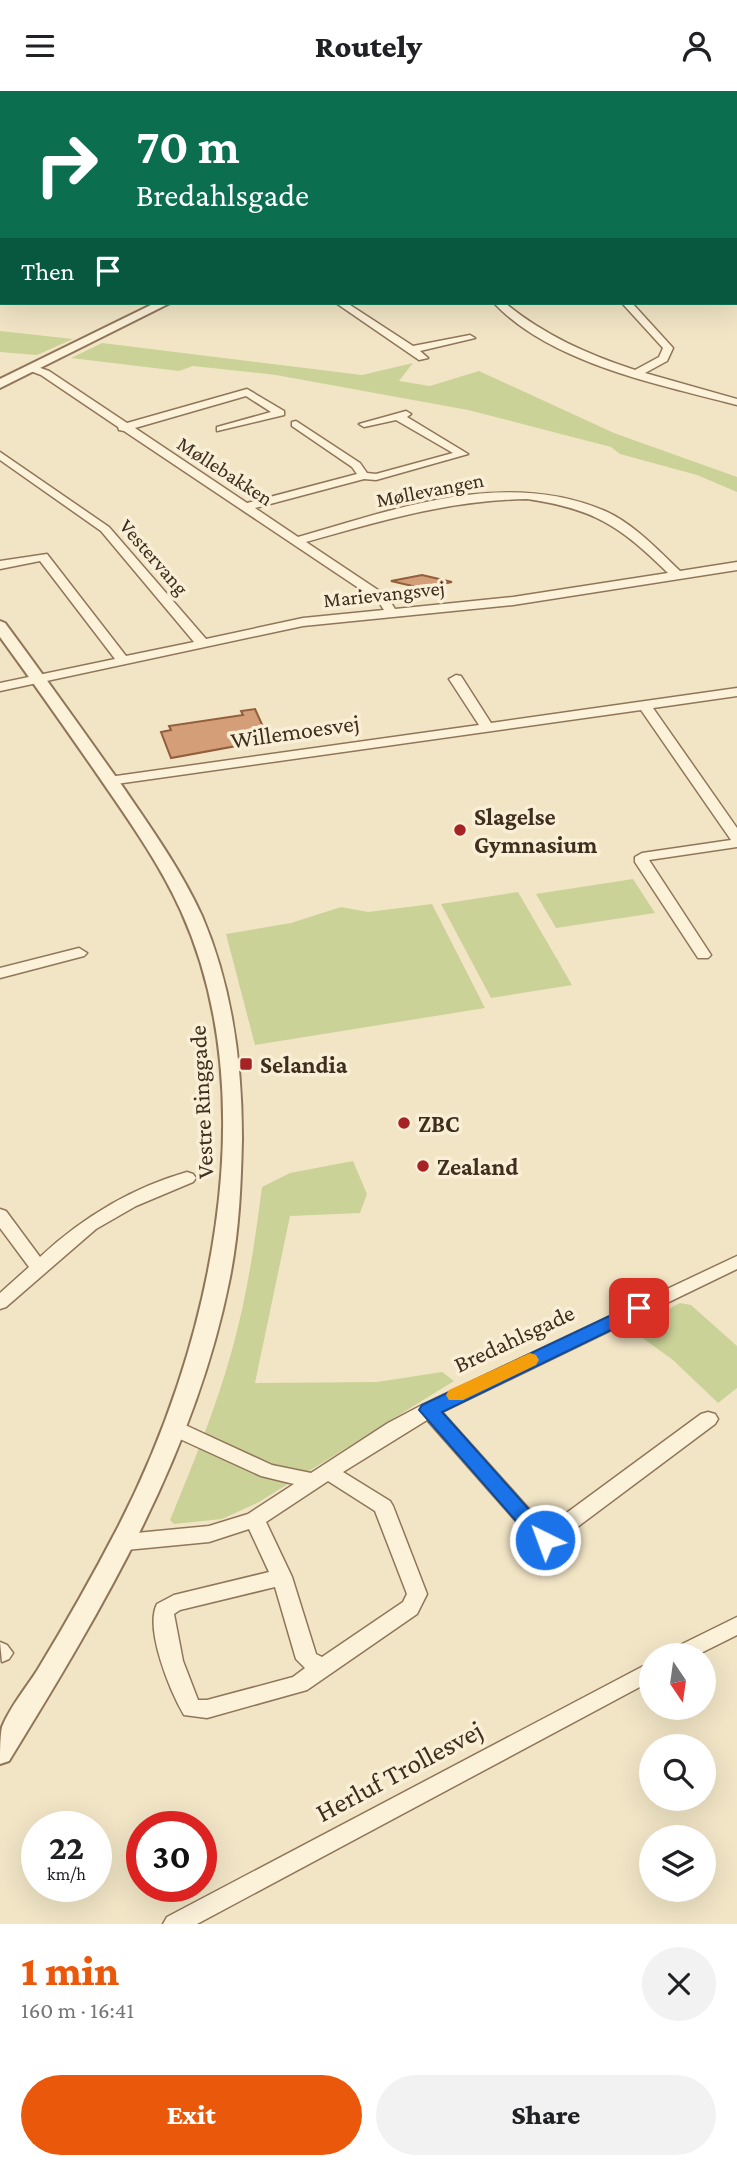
<!DOCTYPE html>
<html lang="en">
<head>
<meta charset="utf-8">
<style>
	:root { --surface:#fff; --page:#f2f2f2; --text:#202124; --muted:#757577; --accent:#ea580c }
	body { margin:0; font-family:"Crimson Pro",serif; background:var(--page); color:var(--text); height:100vh; display:flex; flex-direction:column; font-size:26px; white-space:nowrap }
	* { box-sizing:border-box; margin:0 }
	p { font-size:23px; color:var(--muted) }
	.icon { flex:none; width:38px; height:38px; fill:none; stroke:currentColor; stroke-width:2; stroke-linecap:round; stroke-linejoin:round }
	.map { position:relative; height:1833px; overflow:hidden }
	.sheet { display:flex; flex-direction:column; background:var(--surface); flex:1 }
	.sheet>* { flex:none }
	.hud { position:absolute; left:0px; top:0px; width:738px; height:214px; box-shadow:0 7px 28px #0002; background:#0b6e4f; color:#fff; overflow:hidden }
	.needle { width:46px; rotate:167deg }
	.buttons { position:absolute; left:639px; top:1552px; display:grid; gap:14px }
	.buttons a { display:grid; place-items:center; width:77px; height:77px; border-radius:50%; background:var(--surface); box-shadow:0 7px 28px #0002; font-size:35px }
	.speed { position:absolute; left:21px; top:1720px; display:flex; gap:14px; font-size:35px; font-weight:700; text-align:center }
	.speed>* { display:grid; place-content:center; width:91px; height:91px; border-radius:50%; background:var(--surface); box-shadow:0 7px 28px #0002; line-height:1 }
	.speed small { font-size:18px; font-weight:400 }
	.speed .limit { border:10px solid #d22; background:#fff; color:#111 }
	.pin { position:absolute; display:grid; place-items:center; width:60px; height:60px; color:#fff; margin:-30px; border-radius:14px; box-shadow:0 4px 10px #0006 }
	.me { position:absolute; width:77px; margin:-38px; rotate:318deg; stroke-linejoin:round; filter:drop-shadow(0 0 5px #0008) }
	.turn { display:flex; align-items:center; gap:24px; height:147px; padding:0 21px; font-size:32px }
	.turn .icon { width:91px; height:91px; stroke-width:2.5 }
	.turn b { display:block; font-size:49px; line-height:60px }
	.then { display:flex; align-items:center; height:66px; padding:0 21px; background:#0003; gap:14px; font-size:26px }
	.round { display:grid; place-items:center; flex:none; width:74px; height:74px; border-radius:37px; background:var(--page) }
	.overview { display:flex; align-items:center; justify-content:space-between; height:119px; padding:0 21px }
	h1 { font-size:42px; font-weight:800; line-height:52px; color:var(--accent) }
	.primary-button { display:flex; gap:14px; margin-top:auto; padding:14px 21px }
	.primary-button a { flex:1; height:80px; border-radius:42px; background:var(--accent); color:#fff; font-size:28px; font-weight:800; line-height:80px; text-align:center }
	.primary-button a+a { background:var(--page); color:var(--text) }
	header { display:flex; justify-content:space-between; align-items:center; height:91px; padding:0 21px; background:var(--surface); font-size:32px; font-weight:800 }
	.map>svg:first-child { display:block }
	.green { fill:#cbd298 }
	.building { fill:#d49e78; stroke:#925e3c; stroke-width:2 }
	.lines { fill:none; stroke-linecap:round; stroke-linejoin:round }
	.minor-casing { stroke:#907659; stroke-width:3 }
	.tertiary-casing { stroke:#907659; stroke-width:4 }
	.minor { fill:#fcf2da; fill-rule:evenodd }
	.tertiary { fill:#fcf2da; fill-rule:evenodd }
	.route { fill:#1a73e8; stroke:#114b97; stroke-width:2 }
	.slow { fill:#f59e0b }
	.poi-dot { fill:#a52324; stroke:#f9efd6; stroke-width:2.5 }
	.labels { text-anchor:middle; dominant-baseline:central; stroke-width:7; stroke-linejoin:round; paint-order:stroke }
	.far-street-label { font-size:21px; fill:#3f2e1e; stroke:#f9efd6 }
	.street-label { font-size:24px; fill:#3f2e1e; stroke:#f9efd6 }
	.poi-label { font-size:24px; font-weight:bold; fill:#3f2e1e; stroke:#f9efd6; text-anchor:start }
	.near-street-label { font-size:28px; fill:#3f2e1e; stroke:#f9efd6 }
</style>
</head>
<body>
<header><svg class="icon" aria-label="menu" viewBox="0 0 24 24"><path d="M4 6h16M4 12h16M4 18h16"/></svg>Routely<svg class="icon" aria-label="person" viewBox="0 0 24 24"><circle cx="12" cy="8" r="4"/><path d="M4 21q1-7 8-7t8 7"/></svg></header>
<div class="map">
<svg width="737" height="1833" viewBox="0 0 737 1833">
	<rect width="100%" height="100%" fill="#f2e5c6"/>
	<path class="green" d="M0 240 73 248 37 264 0 261Z
		M102 252 362 284 413 272 399 290 430 295 479 280 614 342 737 386V401L697 384 620 363 611 356 468 319 276 284 193 275 179 280 71 267Z
		M633 788 655 822 556 837 536 803Z
		M518 801 572 894 491 907 441 813Z
		M432 813 485 917 255 954 226 843 291 832 341 816 368 821Z
		M353 1070 367 1103 360 1122 290 1125 255 1292 377 1291 442 1281 454 1290 259 1411 222 1428 174 1433 170 1429C193 1373 216 1317 232 1259 247 1205 255 1151 262 1096L290 1082Z
		M680 1212 691 1214 737 1255V1297L718 1312 673 1269 630 1238Z"/>
	<path class="building" d="M422 484 452 491 421 497 391 490Z
		M255 618 269 649 171 667 161 641 171 639 169 635 243 624 241 620Z"/>
	<g class="lines">
		<g class="minor-casing">
			<path id="minor" d="M249 0H258L259 2H250Z
				M343 0H355L341 2Z
				M434 0H442V2H434Z
				M570 0H588L587 2Z
				M669 0H677L678 2H670Z
				M0 17H2V21H0Z
				M0 77H2V83H0Z
				M0 138 2 139V146L0 145Z
				M2 158V164L0 165V159Z
				M336 212H347L413 255 470 244 475 247 420 260 428 267 419 269Z
				M494 212H505C544 244 587 263 635 279L659 266 663 257 622 212H632L673 257 667 270 645 282 737 308V314C660 294 550 272 494 212Z
				M32 274 49 280 127 332 247 298 284 320V324L217 340V336L271 321 246 305 135 337 247 412 357 383 352 376 292 335V331L296 330 360 372 367 382 376 383 453 362 396 329 364 336 359 333 406 320 411 323 407 326 468 363 376 389 364 388 255 417 298 446C396 418 505 377 605 420 634 433 658 459 680 480L737 471V479L513 514 303 535 0 600V592L115 568 40 470 0 478V470L47 463 126 565 194 551 101 440 0 369V361L109 436 206 548 303 527 384 519 378 510 124 340 119 339 118 336 41 284 28 279V275ZM527 408C595 418 620 435 668 482L513 506 395 518 387 505 306 451C380 430 450 409 527 408Z
				M456 584 461 585 491 632 737 597V605L653 617 737 737V756L649 769 711 864 708 867H698L635 771V766L642 762 731 749 641 619 109 694 102 690 109 686 479 634 449 588Z
				M79 857 87 862 84 865 0 887V877Z
				M187 1081 193 1083 196 1087 193 1091 136 1115 96 1138 6 1216 0 1218V1202L29 1176 0 1137V1118L6 1120 40 1166C82 1127 131 1097 187 1081Z
				M737 1165V1178L442 1321 546 1437 701 1323 708 1321 715 1323 718 1328 715 1333 552 1455 545 1457 538 1455 427 1329 343 1381 390 1410 393 1415 427 1503 417 1523 307 1599 207 1627 184 1624C171 1602 144 1538 157 1513L174 1504 269 1481 249 1438 209 1451 126 1459 119 1457 116 1451 119 1445 126 1443 209 1435 248 1423 294 1393 261 1385 169 1343 166 1338 169 1333 176 1331 183 1333 272 1374 311 1382 388 1332 422 1314ZM328 1390 375 1420 407 1503 403 1511 322 1566 316 1563 292 1486 266 1431ZM275 1496 296 1568 305 1577 293 1586 207 1609H198L183 1570 174 1523 180 1519Z
				M737 1526V1544L697 1564H669L672 1558Z
				M0 1551 7 1554 13 1562 9 1568 2 1571Z
				M651 1571V1590L197 1833H163L167 1826Z"/>
		</g>
		<g class="tertiary-casing">
			<path id="tertiary" d="M556 0H568L555 2Z
				M155 212H170L0 297V288Z
				M0 530 5 532C45 586 84 641 123 696 151 737 181 779 202 825 232 895 242 971 242 1047 241 1095 239 1143 229 1191 194 1365 101 1520 9 1670L0 1673C0 1662 0 1646 2 1636 10 1616 26 1597 38 1578 66 1532 92 1486 117 1438 209 1261 267 1010 181 820 159 771 127 727 97 683 65 637 33 591 0 546Z"/>
		</g>
		<use href="#minor" class="minor"/>
		<use href="#tertiary" class="tertiary"/>
	</g>
	<path class="route" d="M639 1211 646 1213 649 1217 646 1222 442 1321 556 1449 553 1455 545 1457 538 1455 419 1319 422 1314Z"/>
	<path class="slow" d="M530 1262 536 1264 539 1269 536 1274 463 1309H449L446 1304 449 1299Z"/>
	<g class="poi-dot">
		<circle cx="460" cy="739" r="7"/>
		<rect x="239" y="966" width="14" height="14" rx="3.5"/>
		<circle cx="404" cy="1032" r="7"/>
		<circle cx="423" cy="1075" r="7"/>
	</g>
	<g class="labels">
		<g class="far-street-label">
			<text transform="translate(225 380) rotate(33)">Møllebakken</text>
			<text transform="translate(430 399) rotate(-11)">Møllevangen</text>
			<text transform="translate(154 466) rotate(49)">Vestervang</text>
			<text transform="translate(384 503) rotate(-6)">Marievangsvej</text>
		</g>
		<g class="street-label">
			<text transform="translate(295 640) rotate(-8)">Willemoesvej</text>
			<text transform="translate(201 1011) rotate(-93)">Vestre Ringgade</text>
			<text transform="translate(514 1247) rotate(-25)">Bredahlsgade</text>
		</g>
		<g class="poi-label">
			<text x="474" y="725">Slagelse<tspan x="474" dy="28">Gymnasium</tspan></text>
			<text x="260" y="973">Selandia</text>
			<text x="418" y="1032">ZBC</text>
			<text x="437" y="1075">Zealand</text>
		</g>
		<g class="near-street-label">
			<text transform="translate(399 1680) rotate(-28)">Herluf Trollesvej</text>
		</g>
	</g>
</svg>
<div class="buttons">
<a><svg class="needle" viewBox="-14 -14 28 28"><path d="M0-13l5 13h-10z" fill="#e53935"/><path d="M0 13l5-13h-10z" fill="#757577"/></svg></a>
<a><svg class="icon" aria-label="search" viewBox="0 0 24 24"><circle cx="10" cy="10" r="6"/><path d="M15 15l6 6"/></svg></a>
<a><svg class="icon" aria-label="layers" viewBox="0 0 24 24"><path d="M12 4l9 5-9 5-9-5zM3 14l9 5 9-5"/></svg></a>
</div>
<div class="speed"><div>22<small>km/h</small></div><div class="limit">30</div></div>
<div class="pin" style="left:639px;top:1217px;background:#d93025"><svg class="icon" aria-label="arrive" viewBox="0 0 24 24"><path d="M6 21V4h12l-3 4 3 4H6"/></svg></div>
<svg class="me" style="left:545px;top:1449px" viewBox="-20 -20 40 40"><circle r="17" fill="#1a73e8" stroke="#fff" stroke-width="3"/><path d="M0-11L8 9 0 5-8 9z" fill="#fff"/></svg>
<div class="hud">
<div class="turn"><svg class="icon" aria-label="right" viewBox="0 0 24 24"><path d="M7 20v-9h11M14 6l5 5-5 5"/></svg><div><b>70 m</b>Bredahlsgade</div></div>
<div class="then">Then<svg class="icon" aria-label="arrive" viewBox="0 0 24 24"><path d="M6 21V4h12l-3 4 3 4H6"/></svg></div>
</div>
</div>
<section class="sheet">
<div class="overview"><div><h1>1 min</h1><p>160 m · 16:41</p></div><a class="round"><svg class="icon" aria-label="close" viewBox="0 0 24 24"><path d="M6 6l12 12M18 6L6 18"/></svg></a></div>
<div class="primary-button"><a>Exit</a><a>Share</a></div>
</section>
</body>
</html>
